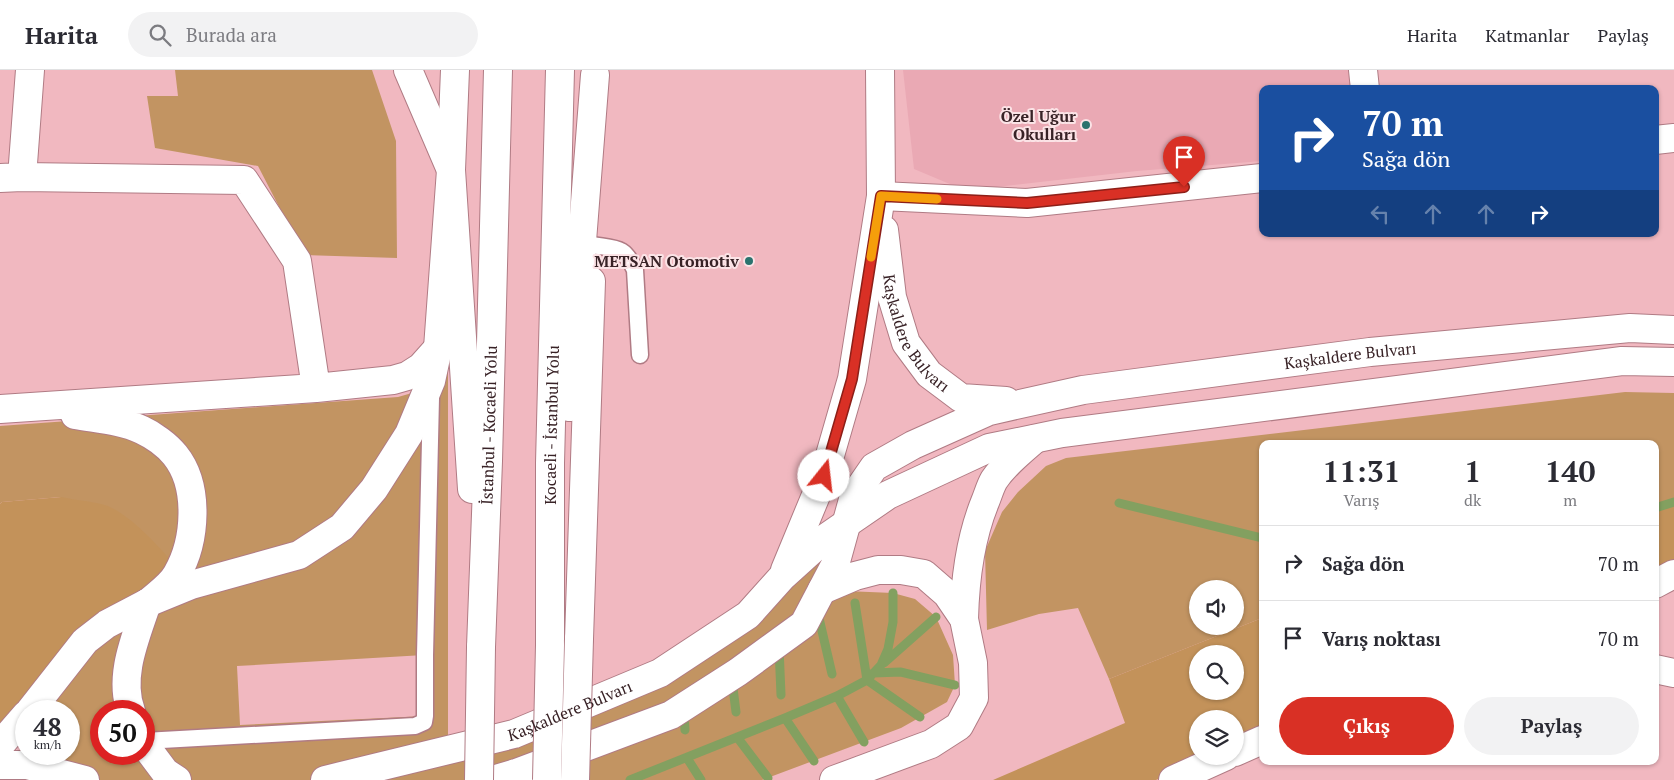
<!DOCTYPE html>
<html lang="tr">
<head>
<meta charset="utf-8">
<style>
	:root { --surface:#fff; --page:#f2f2f3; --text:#2b2b33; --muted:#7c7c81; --line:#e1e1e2; --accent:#d93025 }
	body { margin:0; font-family:"PT Serif",serif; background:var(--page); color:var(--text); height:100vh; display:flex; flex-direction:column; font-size:19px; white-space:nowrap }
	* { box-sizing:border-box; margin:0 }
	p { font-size:16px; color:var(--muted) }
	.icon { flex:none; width:28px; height:28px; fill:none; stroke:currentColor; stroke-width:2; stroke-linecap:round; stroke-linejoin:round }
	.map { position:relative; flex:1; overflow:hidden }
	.panel { position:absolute; left:1259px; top:370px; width:400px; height:325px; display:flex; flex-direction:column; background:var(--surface); border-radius:10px; box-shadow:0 1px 4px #0004 }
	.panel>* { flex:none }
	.hud { position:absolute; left:1259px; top:15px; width:400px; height:152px; border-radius:10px; box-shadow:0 1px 4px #0004; background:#1a4fa0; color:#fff; overflow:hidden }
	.tools { position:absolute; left:1189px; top:510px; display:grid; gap:10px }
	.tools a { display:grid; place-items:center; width:55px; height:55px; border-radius:50%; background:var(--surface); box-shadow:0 1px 4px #0004; font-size:25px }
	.speed { position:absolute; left:15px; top:630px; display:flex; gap:10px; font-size:25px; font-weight:700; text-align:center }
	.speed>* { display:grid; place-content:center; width:65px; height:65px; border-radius:50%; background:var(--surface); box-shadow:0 1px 4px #0004; line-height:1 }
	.speed small { font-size:12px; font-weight:400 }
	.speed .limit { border:8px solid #d22; background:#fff; color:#111 }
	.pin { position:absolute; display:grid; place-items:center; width:42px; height:42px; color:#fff; margin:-51px -21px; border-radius:50% 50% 50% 0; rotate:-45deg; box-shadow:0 0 5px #0007 }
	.pin .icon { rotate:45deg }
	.me { position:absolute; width:55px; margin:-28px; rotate:16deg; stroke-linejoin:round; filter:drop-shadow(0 0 4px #0008) }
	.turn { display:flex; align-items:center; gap:18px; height:105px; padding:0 20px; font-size:22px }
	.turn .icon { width:65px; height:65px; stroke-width:2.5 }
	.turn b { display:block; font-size:35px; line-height:42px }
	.lanes { display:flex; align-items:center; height:48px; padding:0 20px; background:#0003; justify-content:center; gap:25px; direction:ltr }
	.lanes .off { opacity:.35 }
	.eta { display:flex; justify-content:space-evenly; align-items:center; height:85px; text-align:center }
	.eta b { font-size:30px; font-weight:600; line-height:35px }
	.button { display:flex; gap:10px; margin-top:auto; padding:10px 20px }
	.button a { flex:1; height:58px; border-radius:30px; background:var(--accent); color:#fff; font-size:20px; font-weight:600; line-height:58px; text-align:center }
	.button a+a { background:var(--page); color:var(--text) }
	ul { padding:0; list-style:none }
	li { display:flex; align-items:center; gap:15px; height:75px; padding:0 20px; border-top:1px solid var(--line) }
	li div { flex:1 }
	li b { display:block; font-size:19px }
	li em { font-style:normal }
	header { display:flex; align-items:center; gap:30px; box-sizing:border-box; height:70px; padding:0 25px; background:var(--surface); border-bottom:1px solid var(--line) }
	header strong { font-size:24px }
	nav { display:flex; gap:28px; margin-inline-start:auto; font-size:18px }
	.search { width:350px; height:45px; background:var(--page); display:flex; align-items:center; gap:12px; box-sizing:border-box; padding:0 18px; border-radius:28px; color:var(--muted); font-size:19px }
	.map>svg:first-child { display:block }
	.built { fill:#eaa9b4 }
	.green { fill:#c29462; fill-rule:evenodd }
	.forest { fill:#c3925a; fill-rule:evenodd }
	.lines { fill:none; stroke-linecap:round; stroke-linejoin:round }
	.stream { stroke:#83a060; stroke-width:9 }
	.service-casing { stroke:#b07b84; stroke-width:19 }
	.minor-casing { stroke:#b07b84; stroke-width:30 }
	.tertiary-casing { stroke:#b07b84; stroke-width:30 }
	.secondary-casing { stroke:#b07b84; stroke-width:30 }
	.trunk-casing { stroke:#b07b84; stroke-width:30 }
	.service { stroke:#fff; stroke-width:16 }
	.minor { stroke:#fff; stroke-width:28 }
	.tertiary { stroke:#fff; stroke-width:28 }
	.secondary { stroke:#fff; stroke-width:28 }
	.trunk { stroke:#fff; stroke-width:28 }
	.secondary-bridge-casing { stroke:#b07b84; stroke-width:30; stroke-linecap:butt }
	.trunk-bridge-casing { stroke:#b07b84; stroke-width:30; stroke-linecap:butt }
	.secondary-bridge { stroke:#fff; stroke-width:28 }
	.trunk-bridge { stroke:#fff; stroke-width:28 }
	.route-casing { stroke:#8d1f18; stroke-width:12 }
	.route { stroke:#d93025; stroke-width:9 }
	.slow { stroke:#f59e0b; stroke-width:9 }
	.poi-dot { fill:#2b736e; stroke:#fbe3e6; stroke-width:2 }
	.labels { text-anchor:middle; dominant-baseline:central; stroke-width:4; stroke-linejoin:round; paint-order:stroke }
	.poi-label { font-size:16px; font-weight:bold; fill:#382226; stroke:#fbe3e6; text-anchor:end }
	.street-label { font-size:16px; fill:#382226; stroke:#fbe3e6 }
</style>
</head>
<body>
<header>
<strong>Harita</strong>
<div class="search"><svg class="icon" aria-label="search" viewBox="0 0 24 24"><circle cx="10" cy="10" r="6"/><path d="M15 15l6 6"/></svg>Burada ara</div>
<nav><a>Harita</a><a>Katmanlar</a><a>Paylaş</a></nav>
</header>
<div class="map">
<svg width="1674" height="710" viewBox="0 0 1674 710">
	<rect width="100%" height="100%" fill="#f1b8c0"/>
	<path class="built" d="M903 0H1348L1351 19H1262V91L1137 101 971 120H964L914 99Z"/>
	<path class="green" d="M175 0H372L396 71 397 188 304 185 258 96 155 78 147 26H178Z
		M448 297V680L660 603 824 469 822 520 893 523 915 529 936 547 953 585 955 615 947 632 901 658 762 710H585L587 676 493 710H85L32 684H69V641H33L61 427 2 432 0 434V356L398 327 412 323ZM424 585 425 646 240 655 237 596ZM101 641H144V684H101Z
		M1625 322 1674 323V432L1655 438V374H1262V548L1109 609 1078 538 1039 544 987 560 985 481 1002 442 1018 422 1046 396 1066 388ZM1198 519H1235V556H1198Z"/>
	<path class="forest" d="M61 427C73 430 100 432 110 437 139 451 171 490 191 515L107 554 0 675V434L2 432Z
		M1674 432V491L1655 499V438Z
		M1262 548V659L1235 672V649H1198V686H1206L1156 710H993L1125 653 1109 609ZM1198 584H1235V621H1198Z"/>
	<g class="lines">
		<path class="stream" d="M1119 433 1262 468
			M1655 438 1674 432
			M855 533 867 610 920 647
			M819 548 832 604
			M779 577 781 625
			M884 593 936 547
			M873 603 901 602 955 615
			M732 610 736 642
			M837 626 864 672
			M684 643 685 660
			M785 648 814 691
			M737 667 768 708
			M687 688 701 710
			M630 710 785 648 837 626 867 610 881 595 888 579 893 552V523"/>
		<g class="service-casing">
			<path id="service" d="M592 175C617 179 624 176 635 200L640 285
				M144 671 415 656 424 652 425 646V585L431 328"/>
		</g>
		<g class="minor-casing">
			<path id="minor" d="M408 0 451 100
				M1363 0 1365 19
				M1655 70 1674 68
				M22 107 30 0
				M0 108 22 107 244 110 297 191 316 318
				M881 126 1027 133 1262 108
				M0 339 316 318 393 310 407 306 421 297 438 278
				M75 345C97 349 121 350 142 360 153 365 167 375 175 385 200 416 196 471 177 504 171 515 159 523 150 531
				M1655 514 1674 504
				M1655 599 1674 603
				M1235 682 1262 670
				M1173 710 1226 686"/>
		</g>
		<g class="tertiary-casing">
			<path id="tertiary" d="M880 0 881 126"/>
		</g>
		<g class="secondary-casing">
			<g id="secondary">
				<path id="s1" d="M884 160 892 227 906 273 929 304 961 328 1006 331"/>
				<path d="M785 500 824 406 852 309 881 126"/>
				<path d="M822 520 855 506 878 500H901L924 504 947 524 964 549 973 593 974 628 959 656 931 674 834 710"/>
				<path d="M964 549C965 509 970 469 985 432 988 425 990 417 994 410 1005 394 1020 382 1035 369"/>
				<path d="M579 569 591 211"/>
				<path d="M30 641 85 571 107 554 147 533 191 515 299 485 342 457 374 419 409 364 431 311 438 278 451 100 455 0"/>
				<path d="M131 641C118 606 136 567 147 533"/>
				<path d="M144 674 165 702 177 710"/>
				<path d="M0 675 26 645"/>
				<path d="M0 695H27L85 710"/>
				<path id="s2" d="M325 710 514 664 660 603 748 545 783 506 824 469 888 425 989 378 1062 363 1622 291 1674 292"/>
				<path id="s3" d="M493 710 516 703 671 645 738 602 804 554 835 495 854 426 874 397 913 375 989 341 1083 320 1370 282 1630 258 1674 260"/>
			</g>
		</g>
		<g class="trunk-casing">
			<g id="trunk">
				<path d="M451 100 472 419"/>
				<path d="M569 337 595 5"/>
				<path id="s4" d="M550 575V393L560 0"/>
				<path id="s5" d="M481 577 488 391 498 0"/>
			</g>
		</g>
		<use href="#service" class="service"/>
		<use href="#minor" class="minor"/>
		<use href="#tertiary" class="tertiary"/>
		<use href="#secondary" class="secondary"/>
		<use href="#trunk" class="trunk"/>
		<g class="secondary-bridge-casing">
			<path id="secondary-bridge" d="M575 710 579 569"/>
		</g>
		<g class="trunk-bridge-casing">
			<path id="trunk-bridge" d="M479 710 481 577
				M547 710 550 575"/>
		</g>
		<use href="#secondary-bridge" class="secondary-bridge"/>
		<use href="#trunk-bridge" class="trunk-bridge"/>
	</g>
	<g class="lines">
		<g class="route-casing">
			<path id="route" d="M824 406 852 309 881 126 1027 133 1184 117"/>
		</g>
		<use href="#route" class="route"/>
		<path class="slow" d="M871 187 881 126 937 129"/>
	</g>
	<g class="poi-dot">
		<circle cx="1086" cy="55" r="5"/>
		<circle cx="749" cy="191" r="5"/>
	</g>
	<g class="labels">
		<g class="poi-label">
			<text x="1076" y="46">Özel Uğur<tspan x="1076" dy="18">Okulları</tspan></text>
			<text x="739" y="191">METSAN Otomotiv</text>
		</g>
		<g class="street-label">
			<text stroke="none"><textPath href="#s1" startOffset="111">Kaşkaldere Bulvarı</textPath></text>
			<text stroke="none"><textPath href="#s3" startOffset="1018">Kaşkaldere Bulvarı</textPath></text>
			<text stroke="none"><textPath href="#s5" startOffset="222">İstanbul - Kocaeli Yolu</textPath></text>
			<text stroke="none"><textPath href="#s4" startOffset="220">Kocaeli - İstanbul Yolu</textPath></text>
			<text stroke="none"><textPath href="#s2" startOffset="255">Kaşkaldere Bulvarı</textPath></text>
		</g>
	</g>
</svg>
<div class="tools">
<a><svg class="icon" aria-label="sound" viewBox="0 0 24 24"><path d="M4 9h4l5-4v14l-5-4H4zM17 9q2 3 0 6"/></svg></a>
<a><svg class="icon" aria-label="search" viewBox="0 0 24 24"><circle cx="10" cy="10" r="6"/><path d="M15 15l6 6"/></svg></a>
<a><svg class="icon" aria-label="layers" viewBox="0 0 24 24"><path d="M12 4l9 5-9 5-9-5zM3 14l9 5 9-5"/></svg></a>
</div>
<div class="speed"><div>48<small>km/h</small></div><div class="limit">50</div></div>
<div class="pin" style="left:1184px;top:117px;background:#d93025"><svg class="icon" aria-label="arrive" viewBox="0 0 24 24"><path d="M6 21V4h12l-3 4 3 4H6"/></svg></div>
<svg class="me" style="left:824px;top:406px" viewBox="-20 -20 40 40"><circle r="19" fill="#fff"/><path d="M0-13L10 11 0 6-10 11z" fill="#d93025"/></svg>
<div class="hud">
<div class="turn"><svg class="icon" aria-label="right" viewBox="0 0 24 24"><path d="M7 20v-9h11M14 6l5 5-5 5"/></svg><div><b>70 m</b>Sağa dön</div></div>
<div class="lanes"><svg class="icon off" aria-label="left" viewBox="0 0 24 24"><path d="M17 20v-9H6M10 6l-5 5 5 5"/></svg><svg class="icon off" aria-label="ahead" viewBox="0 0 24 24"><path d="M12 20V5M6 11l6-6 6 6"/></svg><svg class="icon off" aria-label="ahead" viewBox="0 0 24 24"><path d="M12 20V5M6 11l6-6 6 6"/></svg><svg class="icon" aria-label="right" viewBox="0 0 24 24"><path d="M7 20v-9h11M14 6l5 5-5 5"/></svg></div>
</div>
<section class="panel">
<div class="eta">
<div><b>11:31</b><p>Varış</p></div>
<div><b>1</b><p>dk</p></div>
<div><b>140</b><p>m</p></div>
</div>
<ul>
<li><svg class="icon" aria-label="right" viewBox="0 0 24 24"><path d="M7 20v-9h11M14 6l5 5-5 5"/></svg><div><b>Sağa dön</b></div><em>70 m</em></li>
<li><svg class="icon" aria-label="arrive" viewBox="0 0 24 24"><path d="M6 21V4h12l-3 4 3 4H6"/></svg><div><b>Varış noktası</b></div><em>70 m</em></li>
</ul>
<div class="button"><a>Çıkış</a><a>Paylaş</a></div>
</section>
</div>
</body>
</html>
